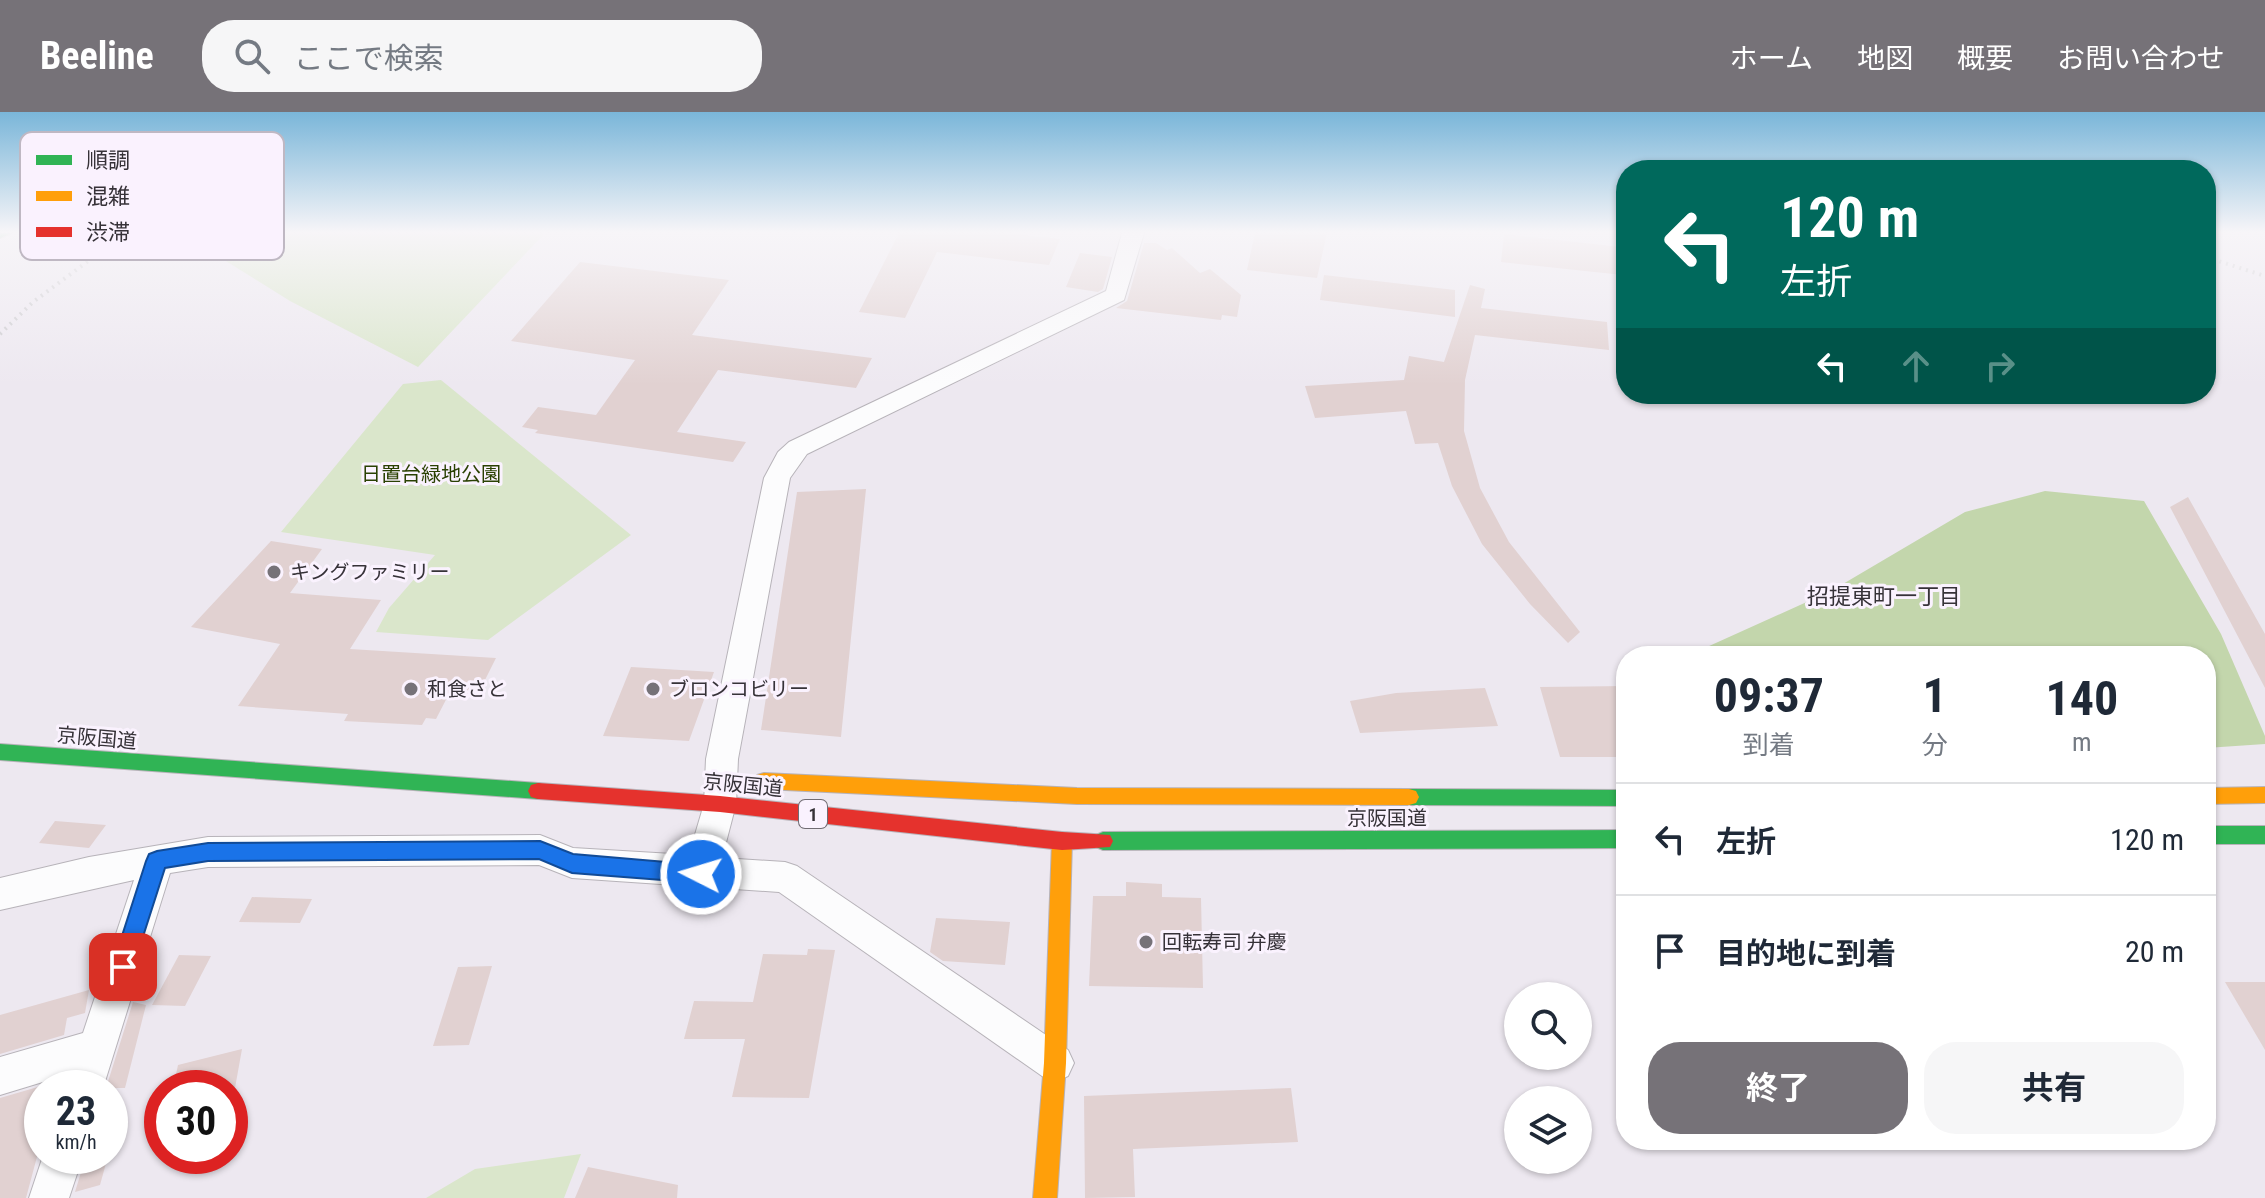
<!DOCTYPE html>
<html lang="ja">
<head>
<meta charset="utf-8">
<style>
	:root { --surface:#fff; --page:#f6f6f7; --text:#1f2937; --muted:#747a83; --line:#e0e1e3; --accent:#767278 }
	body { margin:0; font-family:"Roboto Condensed","Noto Sans JP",sans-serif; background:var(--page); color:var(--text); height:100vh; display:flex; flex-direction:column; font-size:30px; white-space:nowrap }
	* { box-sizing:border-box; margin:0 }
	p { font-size:26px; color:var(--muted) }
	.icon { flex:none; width:44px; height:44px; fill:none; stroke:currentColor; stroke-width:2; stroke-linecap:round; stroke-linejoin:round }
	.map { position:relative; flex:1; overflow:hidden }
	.sheet { position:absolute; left:1616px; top:534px; width:600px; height:504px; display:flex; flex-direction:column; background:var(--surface); border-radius:32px; box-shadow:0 2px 6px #0004 }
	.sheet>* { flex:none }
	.guide { position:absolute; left:1616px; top:48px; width:600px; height:244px; border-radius:32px; box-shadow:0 2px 6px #0004; background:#00695c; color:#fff; overflow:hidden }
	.tools { position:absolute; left:1504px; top:870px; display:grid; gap:16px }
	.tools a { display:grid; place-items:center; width:88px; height:88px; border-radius:50%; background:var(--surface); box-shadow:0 2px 6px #0004; font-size:40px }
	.speed { position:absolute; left:24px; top:958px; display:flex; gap:16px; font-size:40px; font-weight:700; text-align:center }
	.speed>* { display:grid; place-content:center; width:104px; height:104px; border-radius:50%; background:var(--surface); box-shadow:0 2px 6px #0004; line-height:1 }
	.speed small { font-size:20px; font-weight:400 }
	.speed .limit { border:12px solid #d22; background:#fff; color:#111 }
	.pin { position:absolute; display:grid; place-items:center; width:68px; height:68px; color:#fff; margin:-34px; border-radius:16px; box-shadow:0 4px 12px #0006 }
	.me { position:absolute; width:88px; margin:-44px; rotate:275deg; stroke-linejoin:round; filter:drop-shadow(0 0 6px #0008) }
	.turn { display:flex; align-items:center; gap:28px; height:168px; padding:0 32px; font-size:36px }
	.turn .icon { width:104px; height:104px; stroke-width:2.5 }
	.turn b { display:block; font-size:56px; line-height:68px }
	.lanes { display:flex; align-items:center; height:76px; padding:0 32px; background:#0003; justify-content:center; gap:40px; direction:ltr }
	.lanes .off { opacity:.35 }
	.eta { display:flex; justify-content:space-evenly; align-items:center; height:136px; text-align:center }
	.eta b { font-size:48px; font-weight:700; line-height:56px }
	.button { display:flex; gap:16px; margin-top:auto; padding:16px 32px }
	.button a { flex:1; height:92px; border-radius:32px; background:var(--accent); color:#fff; font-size:32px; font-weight:700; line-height:92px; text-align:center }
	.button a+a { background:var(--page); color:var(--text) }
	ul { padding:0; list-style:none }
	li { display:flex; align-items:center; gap:24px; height:112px; padding:0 32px; border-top:2px solid var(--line) }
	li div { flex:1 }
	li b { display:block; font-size:30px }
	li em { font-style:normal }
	header { display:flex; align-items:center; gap:48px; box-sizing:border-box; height:112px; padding:0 40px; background:var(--accent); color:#fff }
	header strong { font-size:38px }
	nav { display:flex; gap:44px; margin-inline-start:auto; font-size:28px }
	.search { width:560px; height:72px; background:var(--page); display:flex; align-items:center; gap:20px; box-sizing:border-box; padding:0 28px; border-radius:32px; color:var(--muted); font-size:30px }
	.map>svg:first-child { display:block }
	.green { fill:#dae6cb }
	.forest { fill:#c3d6ac }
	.building { fill:#e1d1d1 }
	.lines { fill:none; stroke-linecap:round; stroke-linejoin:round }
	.street-casing { stroke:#b7b3b9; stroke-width:2 }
	.fast-casing { stroke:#b7b3b9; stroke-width:2 }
	.slow-casing { stroke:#b7b3b9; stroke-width:2 }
	.jam-casing { stroke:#b7b3b9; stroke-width:2 }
	.path { stroke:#cac9cc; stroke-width:4; stroke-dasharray:2 5; stroke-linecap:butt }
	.street { fill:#fcfcfd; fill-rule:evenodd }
	.fast { fill:#30b455; fill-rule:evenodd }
	.slow { fill:#ff9f0a; fill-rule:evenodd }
	.jam { fill:#e5322d; fill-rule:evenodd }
	.route { fill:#1a73e8; stroke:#114b97; stroke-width:2 }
	.poi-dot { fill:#767278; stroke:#faf2fe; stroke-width:3 }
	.labels { text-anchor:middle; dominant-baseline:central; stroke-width:6; stroke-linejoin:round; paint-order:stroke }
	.shield { fill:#faf2fe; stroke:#716c73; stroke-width:2 }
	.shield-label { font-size:18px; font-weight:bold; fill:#363238 }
	.park-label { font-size:20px; fill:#2a4103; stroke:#faf2fe }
	.poi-label { font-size:20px; fill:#363238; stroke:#faf2fe; text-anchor:start }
	.street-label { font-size:20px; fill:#363238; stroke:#faf2fe }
	.neighbourhood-label { font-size:22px; fill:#363238; stroke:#faf2fe }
	.key { fill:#faf2fe; stroke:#bfb8c3; stroke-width:2 }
	.key-label { font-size:22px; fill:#363238 }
</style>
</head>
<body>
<header>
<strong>Beeline</strong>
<div class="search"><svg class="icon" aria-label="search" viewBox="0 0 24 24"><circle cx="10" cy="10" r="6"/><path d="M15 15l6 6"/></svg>ここで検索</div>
<nav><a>ホーム</a><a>地図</a><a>概要</a><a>お問い合わせ</a></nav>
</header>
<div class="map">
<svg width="2265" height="1086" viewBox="0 0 2265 1086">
	<rect width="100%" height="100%" fill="#ede8f0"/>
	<path class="green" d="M160 121H545L418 255 290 189 213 141Z
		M441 268 631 423 488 528 376 520 389 496 435 443 281 420 403 272Z
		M581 1042 564 1086H426L475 1057Z"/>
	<path class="forest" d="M2045 379 2144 389 2221 522 2265 624V632L2206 636V544H1825L1816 540 1805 544H1687L1831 479 1965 400Z"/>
	<path class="building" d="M899 121H1003L1060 127 1049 153 937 140 905 206 859 200Z
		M1255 121H1327L1317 166 1247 158Z
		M1504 122 1620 135 1623 163 1501 150Z
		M1144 131H1156L1167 138 1172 136 1200 161 1210 157 1241 183 1237 205 1222 203 1221 208 1116 196 1127 189Z
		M1080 141 1112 145 1103 177 1098 180 1066 175Z
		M580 150 729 168 692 223 872 246 856 276 718 258 677 320 746 330 733 350 535 321 538 318 522 315 538 295 596 303 635 248 511 229Z
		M1324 163 1455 178V205L1320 188Z
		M1470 173 1485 177 1481 196 1607 210 1609 238 1475 223 1465 268 1464 319 1480 376 1509 430 1580 520 1568 531 1530 492 1482 432 1452 374 1438 331 1415 332 1406 299 1315 306 1305 274 1404 268 1409 244 1444 250Z
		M866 377 841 625 761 618 797 380Z
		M2188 385 2265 522V576L2170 395Z
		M271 429 322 437 290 481 381 488 350 537 496 546 478 582 450 580 436 607 426 606 422 613 344 609 348 602 238 594 280 532 191 515Z
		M631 555 714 560 689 629 603 624Z
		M1626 574V645H1560L1540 575Z
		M1485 576 1498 614 1360 621 1350 589 1396 581Z
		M55 709 106 713 89 736 39 731Z
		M1126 770 1162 772V785L1201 786 1203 876 1089 874 1093 784H1126Z
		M252 785 312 787 300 811 239 810Z
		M936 806 1010 810 1005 853 943 849 930 840Z
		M808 837 835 838 809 986 732 985 745 927H684L694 889 753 890 763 842 807 843Z
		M179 843 211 844 185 894 152 893Z
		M492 854 469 933 433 934 458 855Z
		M2225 870H2265V938Z
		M89 878 85 901 67 906 64 923 0 942V903Z
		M133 890 146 893 125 976H106Z
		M242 937 235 976H173L178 953Z
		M55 970 53 976H42V1026L26 1086H0V986Z
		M1291 976 1298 1030 1133 1037 1135 1085 1085 1086 1084 984Z
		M86 1044H108L100 1073 75 1080Z
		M588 1055 678 1073 677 1086H575Z"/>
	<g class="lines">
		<g class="street-casing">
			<path id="street" d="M1122 121H1144L1124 188 807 342 790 366 738 647 736 692 722 746 785 750 797 754 1068 938 1074 951 1068 964 1055 970 1042 964 779 780 572 766 539 753 208 755 170 761 103 976H65L69 962 0 983V945L83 921 134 768 0 798V766L89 745 208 725 540 723 573 736 689 743 704 692 706 647 764 366 778 340 789 330 1106 179Z
				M43 1044H83L69 1086H29Z"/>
		</g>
		<g class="fast-casing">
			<path id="fast" d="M0 121H12L0 126Z
				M0 632 538 671 545 673 548 679 545 685 538 687 0 648Z
				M1409 677 1626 678V694L1409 693 1402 691 1399 685 1402 679Z
				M2206 714H2265V732H2206Z
				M1626 718V736L1103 738 1096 735 1093 729 1096 723 1103 720Z"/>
		</g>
		<g class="slow-casing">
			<path id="slow" d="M764 661 1077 676 1409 677 1416 679 1419 685 1416 691 1409 693 1077 692 764 677 757 675 754 669 757 663Z
				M2265 675V691L2206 692V676Z
				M1062 720 1069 723 1072 729 1066 951 1057 1086H1033L1044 951 1052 729 1055 723Z"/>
		</g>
		<g class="jam-casing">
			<path id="jam" d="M538 671 720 684 1062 720 1110 723 1113 729 1110 735 1062 738 720 700 538 687 531 685 528 679 531 673Z"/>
		</g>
		<path class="path" d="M2206 145 2265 164
			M0 222 33 190 126 121"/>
		<use href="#street" class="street"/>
		<use href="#fast" class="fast"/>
		<use href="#slow" class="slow"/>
		<use href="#jam" class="jam"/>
	</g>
	<linearGradient id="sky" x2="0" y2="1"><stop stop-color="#7ab6d9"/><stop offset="0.44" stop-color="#f7f5f8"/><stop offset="1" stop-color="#f7f5f8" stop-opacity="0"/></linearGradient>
	<rect width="2265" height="273" fill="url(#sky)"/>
	<path class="route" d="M540 729 573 742 701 753 708 756 711 762 708 769 701 771 572 761 539 747 208 749 165 756 131 862 123 865 115 862 112 855 146 749 149 742 157 739 208 731Z"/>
	<g class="poi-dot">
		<circle cx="274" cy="460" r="8"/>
		<circle cx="411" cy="577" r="8"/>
		<circle cx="653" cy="577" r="8"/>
		<circle cx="1146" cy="830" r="8"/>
	</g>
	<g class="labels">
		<rect class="shield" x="799" y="688" width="28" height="28" rx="6"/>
		<g class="shield-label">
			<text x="813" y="702">1</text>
		</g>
		<g class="park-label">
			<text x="431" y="362">日置台緑地公園</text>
		</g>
		<g class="poi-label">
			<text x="290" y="460">キングファミリー</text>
			<text x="427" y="577">和食さと</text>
			<text x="669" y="577">ブロンコビリー</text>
			<text x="1162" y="830">回転寿司 弁慶</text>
		</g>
		<g class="street-label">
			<text transform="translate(97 626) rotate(5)">京阪国道</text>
			<text transform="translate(743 673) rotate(6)">京阪国道</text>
			<text x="1387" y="706">京阪国道</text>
		</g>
		<g class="neighbourhood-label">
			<text x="1884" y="484">招提東町一丁目</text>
		</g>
	</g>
	<rect x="20" y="20" width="264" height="128" rx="12" class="key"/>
	<rect x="36" y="43" width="36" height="10" fill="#30b455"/>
	<rect x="36" y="79" width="36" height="10" fill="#ff9f0a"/>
	<rect x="36" y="115" width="36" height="10" fill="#e5322d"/>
	<g class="key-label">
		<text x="86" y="56">順調</text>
		<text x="86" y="92">混雑</text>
		<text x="86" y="128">渋滞</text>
	</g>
</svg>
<div class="tools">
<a><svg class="icon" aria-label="search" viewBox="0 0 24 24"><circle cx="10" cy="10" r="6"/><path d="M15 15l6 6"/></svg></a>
<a><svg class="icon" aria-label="layers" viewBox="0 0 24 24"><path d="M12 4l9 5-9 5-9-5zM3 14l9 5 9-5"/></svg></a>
</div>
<div class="speed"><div>23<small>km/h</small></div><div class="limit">30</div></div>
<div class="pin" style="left:123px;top:855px;background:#d93025"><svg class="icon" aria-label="arrive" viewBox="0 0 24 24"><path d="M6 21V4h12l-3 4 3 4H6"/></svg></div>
<svg class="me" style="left:701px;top:762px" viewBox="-20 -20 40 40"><circle r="17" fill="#1a73e8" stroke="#fff" stroke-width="3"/><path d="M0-11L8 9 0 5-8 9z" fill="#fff"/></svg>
<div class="guide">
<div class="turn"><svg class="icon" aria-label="left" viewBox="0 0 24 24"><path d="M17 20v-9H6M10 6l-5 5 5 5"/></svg><div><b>120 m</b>左折</div></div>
<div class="lanes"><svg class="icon" aria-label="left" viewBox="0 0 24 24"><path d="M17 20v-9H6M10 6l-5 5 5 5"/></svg><svg class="icon off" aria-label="ahead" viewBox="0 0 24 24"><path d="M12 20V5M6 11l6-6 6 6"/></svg><svg class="icon off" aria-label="right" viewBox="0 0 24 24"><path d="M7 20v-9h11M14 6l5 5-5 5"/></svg></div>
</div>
<section class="sheet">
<div class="eta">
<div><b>09:37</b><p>到着</p></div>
<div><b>1</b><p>分</p></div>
<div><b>140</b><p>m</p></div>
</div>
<ul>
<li><svg class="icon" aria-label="left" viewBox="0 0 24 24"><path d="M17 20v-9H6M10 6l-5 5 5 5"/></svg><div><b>左折</b></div><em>120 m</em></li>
<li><svg class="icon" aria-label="arrive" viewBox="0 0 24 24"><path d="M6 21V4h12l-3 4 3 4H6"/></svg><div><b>目的地に到着</b></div><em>20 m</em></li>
</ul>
<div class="button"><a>終了</a><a>共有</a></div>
</section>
</div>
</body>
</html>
